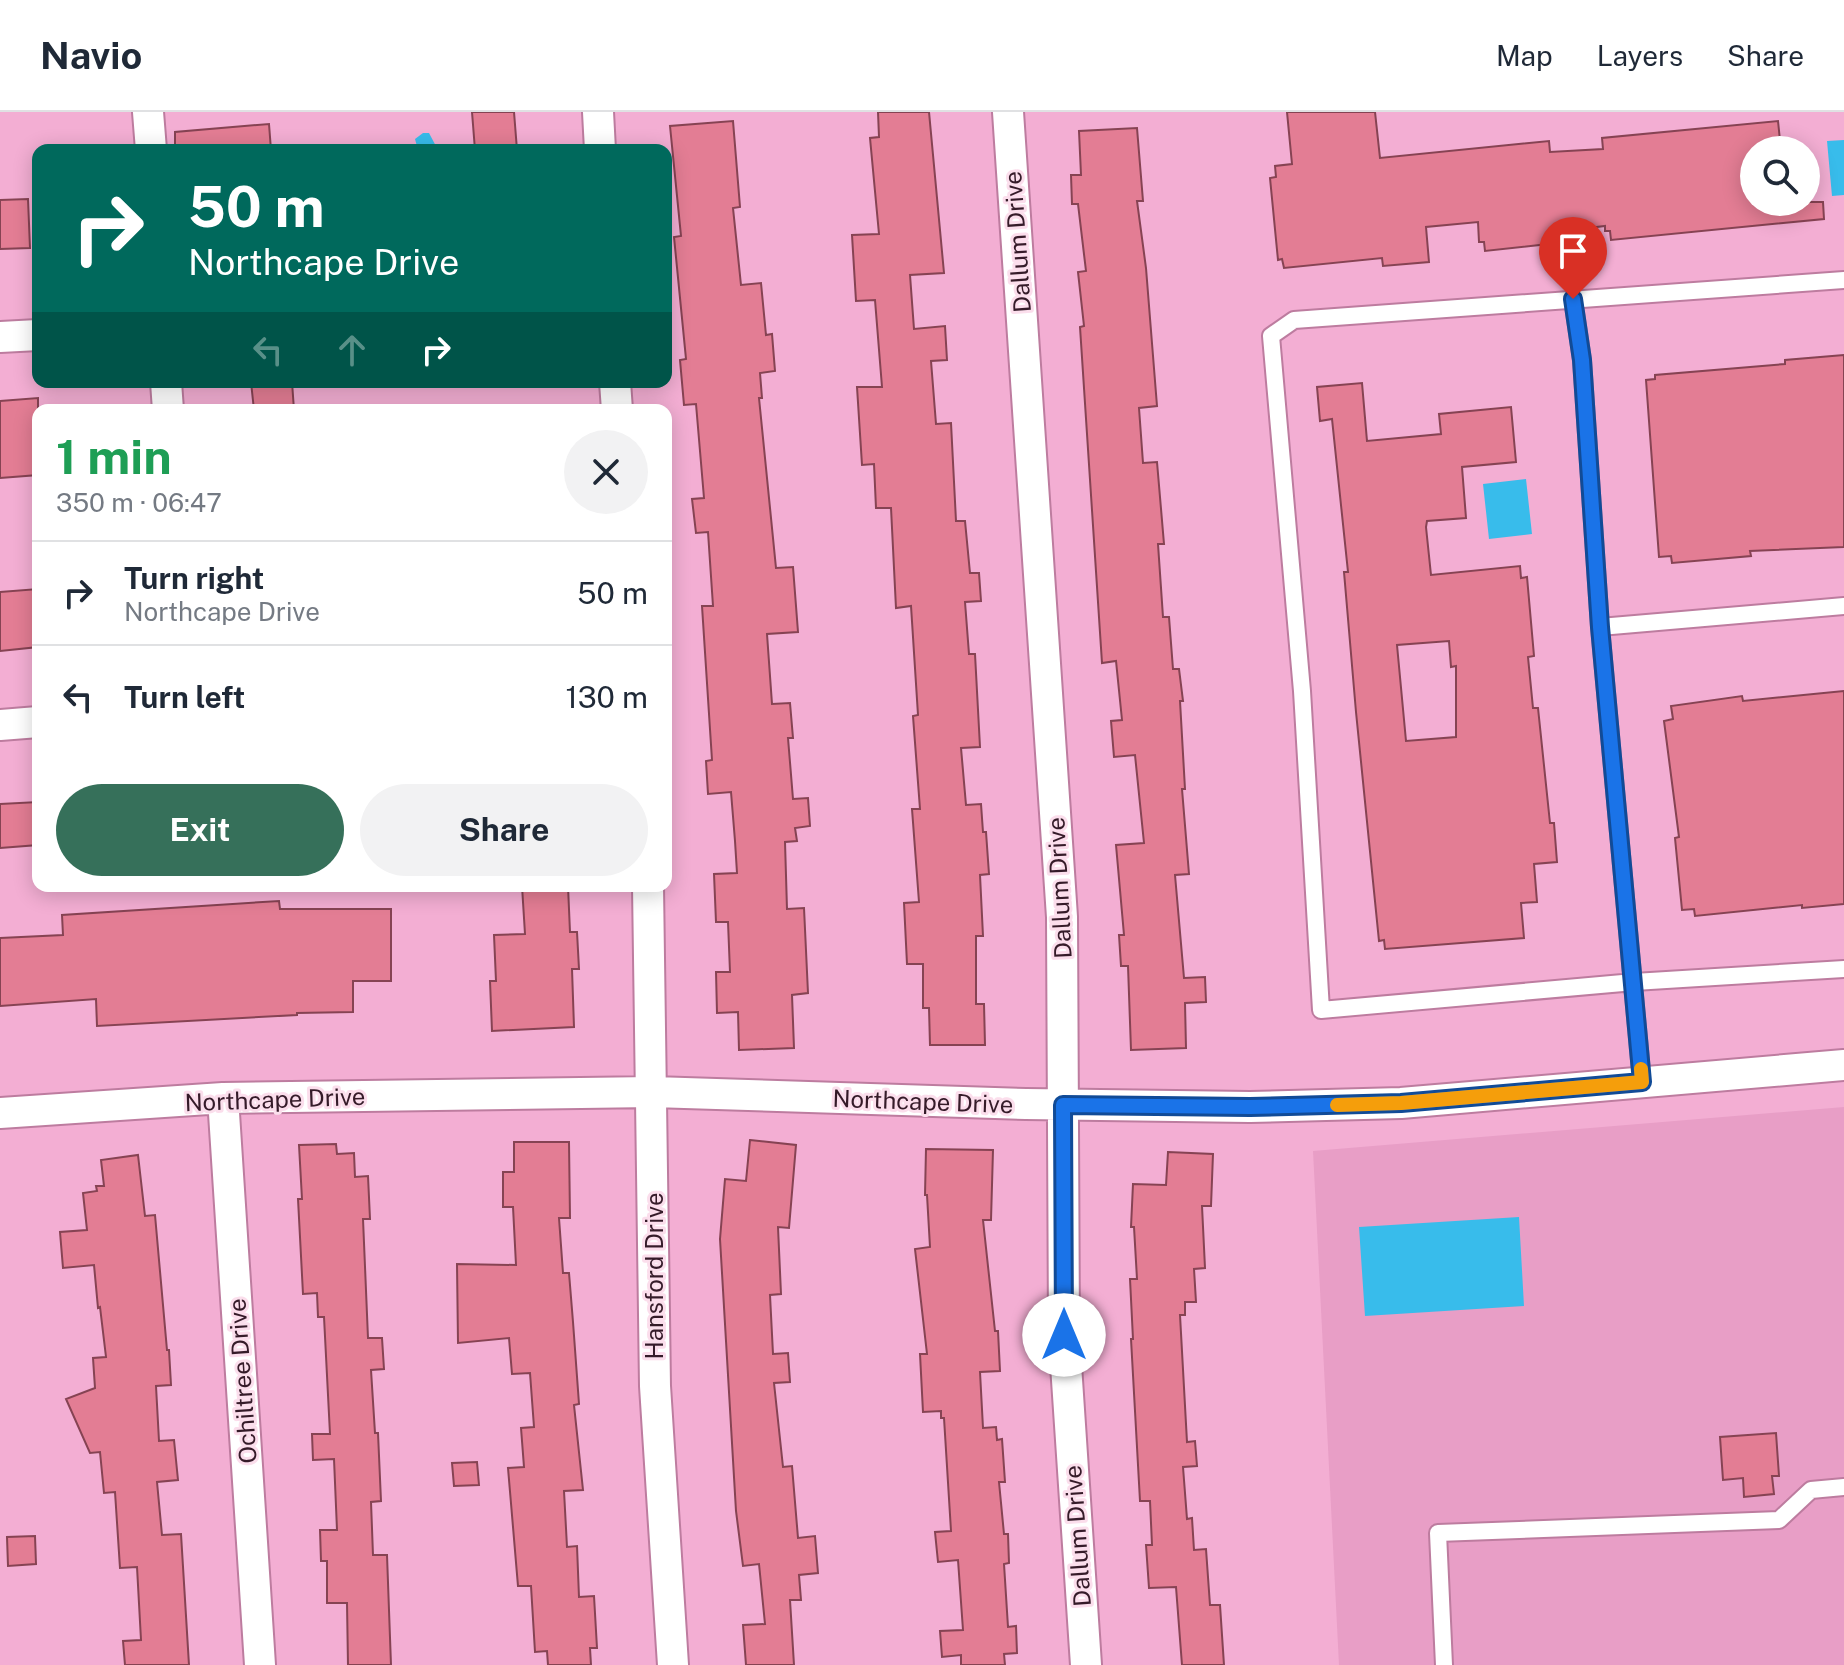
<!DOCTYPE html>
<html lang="en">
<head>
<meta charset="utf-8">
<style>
	:root { --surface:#fff; --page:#f2f2f3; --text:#1f2937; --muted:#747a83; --line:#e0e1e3; --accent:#36705a }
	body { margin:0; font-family:"Public Sans",sans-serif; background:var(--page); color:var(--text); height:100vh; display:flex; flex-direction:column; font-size:30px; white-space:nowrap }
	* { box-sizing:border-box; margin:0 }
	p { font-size:26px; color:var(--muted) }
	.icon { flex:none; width:44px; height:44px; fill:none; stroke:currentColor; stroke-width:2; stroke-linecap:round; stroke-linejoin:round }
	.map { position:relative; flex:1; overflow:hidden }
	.details { position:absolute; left:32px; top:292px; width:640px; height:488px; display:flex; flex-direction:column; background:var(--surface); border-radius:16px; box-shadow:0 4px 20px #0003 }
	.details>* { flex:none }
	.guide { position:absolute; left:32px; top:32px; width:640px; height:244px; border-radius:16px; box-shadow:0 4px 20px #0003; background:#00695c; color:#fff; overflow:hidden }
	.controls { position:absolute; left:1740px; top:24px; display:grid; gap:16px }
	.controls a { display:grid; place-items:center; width:80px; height:80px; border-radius:50%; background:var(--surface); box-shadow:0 4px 20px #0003; font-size:40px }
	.pin { position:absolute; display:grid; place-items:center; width:68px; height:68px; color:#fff; margin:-82px -34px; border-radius:50% 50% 50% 0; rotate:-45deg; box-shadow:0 0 8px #0007 }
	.pin .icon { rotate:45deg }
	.me { position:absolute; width:88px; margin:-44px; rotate:0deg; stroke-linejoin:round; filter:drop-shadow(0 0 6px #0008) }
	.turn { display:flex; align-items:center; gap:28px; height:168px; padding:0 24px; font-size:36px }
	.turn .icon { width:104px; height:104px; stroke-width:2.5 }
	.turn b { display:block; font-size:56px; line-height:68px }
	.lanes { display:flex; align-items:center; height:76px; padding:0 24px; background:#0003; justify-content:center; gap:40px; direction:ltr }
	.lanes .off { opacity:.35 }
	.round { display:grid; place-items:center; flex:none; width:84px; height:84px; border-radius:42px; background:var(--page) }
	.headline { display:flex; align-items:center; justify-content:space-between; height:136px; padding:0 24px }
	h1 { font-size:48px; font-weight:700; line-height:60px; color:#1e9e55 }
	.action { display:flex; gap:16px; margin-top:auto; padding:16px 24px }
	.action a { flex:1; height:92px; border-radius:48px; background:var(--accent); color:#fff; font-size:32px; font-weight:700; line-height:92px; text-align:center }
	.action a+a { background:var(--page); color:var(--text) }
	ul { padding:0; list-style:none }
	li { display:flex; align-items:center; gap:24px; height:104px; padding:0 24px; border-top:2px solid var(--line) }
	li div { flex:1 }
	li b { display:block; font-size:30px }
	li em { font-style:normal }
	header { display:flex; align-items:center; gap:48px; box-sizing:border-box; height:112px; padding:0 40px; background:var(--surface); border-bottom:2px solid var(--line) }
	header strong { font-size:38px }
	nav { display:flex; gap:44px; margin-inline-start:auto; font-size:28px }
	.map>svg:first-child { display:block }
	.built { fill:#e89ec6 }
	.water { fill:#38bceb }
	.building { fill:#e37d94; stroke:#864353; stroke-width:2; fill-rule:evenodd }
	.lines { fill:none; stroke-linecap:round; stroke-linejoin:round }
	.lane-casing { stroke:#bd7c9f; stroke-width:20 }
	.street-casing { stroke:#bd7c9f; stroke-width:34 }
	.lane { stroke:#fff; stroke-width:16 }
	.street { stroke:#fff; stroke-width:30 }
	.route-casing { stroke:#114b97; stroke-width:20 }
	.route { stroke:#1a73e8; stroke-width:14 }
	.slow { stroke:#f59e0b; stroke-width:14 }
	.labels { text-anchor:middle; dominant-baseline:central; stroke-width:6; stroke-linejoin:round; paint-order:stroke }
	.street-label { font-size:24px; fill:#351b29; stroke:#fbdeec }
</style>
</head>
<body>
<header>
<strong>Navio</strong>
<nav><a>Map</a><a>Layers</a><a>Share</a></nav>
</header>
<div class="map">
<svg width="1844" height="1553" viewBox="0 0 1844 1553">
	<rect width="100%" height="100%" fill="#f3aed3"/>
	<path class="built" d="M1844 995V1553H1339L1313 1039Z"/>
	<path class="water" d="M423 21H429L438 38H418L415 27Z
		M1844 28V83L1832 84 1827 29Z
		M1526 367 1532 422 1489 427 1483 372Z
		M1519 1105 1524 1194 1365 1204 1359 1115Z"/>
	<path class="building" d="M472 0H514L517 38H475Z
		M878 0H929L944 161 910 163 914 217 945 214 947 248 931 249 936 312 951 311 956 409H965L970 461H979L981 489 965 490 969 542H975L980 635 961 636 966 693 981 692 983 720H986L989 762 980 763 983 824H976V892H984L985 933H930L929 896H923V852H907L904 791 919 790 912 697H920L913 604 918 603 911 494 896 496 891 396H876L874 352 862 353 857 275H882L875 188 856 189 852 123 879 122 870 26 879 25Z
		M1287 0H1375L1380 46 1549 29 1550 40 1603 37 1602 26 1778 9 1781 38H1754V90H1823L1824 107 1611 128 1610 119H1605V114L1556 120 1557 131 1485 139 1484 130H1479L1478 110 1426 115 1429 150 1383 154 1382 146 1284 156 1282 147 1278 148 1270 66 1276 65 1275 54 1292 52Z
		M733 9 740 95 733 96 741 173 761 171 766 223 772 222 775 259 760 261 762 286H759L776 456 793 455 798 520 767 522 772 592 790 591 793 626H788L793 687 808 686 810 714 795 716 797 729 785 730 787 797 804 796 808 881 792 883 794 936 739 938 738 900 717 901 716 860H730L728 810H716L714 762 737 761 735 729 731 680 708 682 706 649 712 648 702 494H713L708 420 696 421 692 387 704 386 696 292 684 293 680 248 686 247 674 125 681 124 670 14Z
		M269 12 271 38H175V20Z
		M1137 16 1143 89H1137L1146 156 1157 294 1139 296 1143 351 1157 350 1164 432H1158L1163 505H1169L1173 557H1179L1183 589H1180L1185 677H1182L1189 762 1175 763 1184 866 1205 865 1206 890 1185 891 1186 936 1131 938 1128 854H1121L1119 823H1124L1116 733 1144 731 1135 643 1114 645 1111 609 1122 608 1116 549 1102 551 1080 215 1084 214 1078 160 1086 159 1078 92H1072L1071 63H1081L1079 19Z
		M28 87 30 136 0 137V88Z
		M1844 243V435L1750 439 1751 444 1672 451 1671 444 1659 445 1646 268 1655 267V263L1785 252V248Z
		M251 270H292L294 298H254Z
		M1362 271 1367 329 1441 322 1439 302 1511 295 1516 350 1462 355 1466 406 1427 409 1426 415 1431 463 1520 454 1521 466 1527 465 1534 544 1528 545 1533 596H1538L1550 711H1554L1557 750 1534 752 1537 790 1521 791 1524 826 1385 837 1384 828 1379 829 1356 600 1344 460H1348L1332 307 1320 309 1317 275ZM1449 529 1451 555 1456 554V625L1406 629 1397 533Z
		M38 286V363L0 366V289Z
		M38 477V535L0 539V480Z
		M1844 579V792L1802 796V793L1695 804 1694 797 1682 798 1675 726 1679 725 1664 609 1673 607 1671 594 1742 584 1743 589Z
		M38 690V733L0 736V692Z
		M522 774H568L570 820H577L579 857H572L574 915 492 919 490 869H496L494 823 525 822Z
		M279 789 280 797H391V869H353V900L297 901V903L97 914 96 887 0 894V826L63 823 62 803Z
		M750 1028 796 1033 789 1116 778 1115 781 1182 770 1183 773 1242 788 1241 790 1270 774 1271 783 1355 792 1354 798 1426 815 1424 818 1461 799 1463 801 1488H790L794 1553H746L743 1513 765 1512 759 1452 743 1454 736 1399 720 1127 725 1067 746 1069Z
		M514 1030H569L570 1106H559L563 1161H569L573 1210 579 1292 574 1293 583 1378 564 1379 567 1435 577 1434 579 1485 594 1484 597 1536H590L591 1553H548L547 1539 535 1540 531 1474H518L508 1356 524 1355 521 1316 534 1315 530 1261 512 1262 509 1226 458 1231 457 1152 516 1153 513 1095H503V1060H514Z
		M336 1032 337 1042 354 1041 355 1065 368 1064 370 1107H363L368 1226H382L384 1257 371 1258 375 1321H378L381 1389 371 1390 373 1443H387L391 1553H348L347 1491H327V1449H321L320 1418H337L334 1347 313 1348 312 1322H330L324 1205H318L317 1181 303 1182 298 1087H302L299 1033Z
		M926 1037 993 1038 991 1108H983L995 1219H998L1000 1259 980 1260 983 1316 996 1315 997 1328 1002 1327 1005 1370H999L1004 1422H1008L1009 1451 1004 1452 1008 1515 1016 1514 1017 1541 1004 1542 1005 1553H961V1543L942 1545 940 1519 963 1518 958 1448 938 1450 935 1420 951 1419 944 1306H941V1299L923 1300 920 1242H927L915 1137 930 1135 927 1083H925Z
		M1168 1040 1213 1042 1211 1094H1202L1205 1156 1194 1157 1196 1190H1185V1203H1180L1187 1330 1195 1329 1197 1354 1183 1355 1187 1407 1192 1406 1194 1438 1206 1437 1210 1493H1220L1224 1553H1182L1176 1475 1149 1476 1146 1433H1152L1150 1389H1140L1131 1227H1133L1130 1167H1137L1134 1115H1131L1133 1072 1166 1073Z
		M138 1043 145 1104 155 1103 167 1238H169L171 1273 156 1274 159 1329 174 1328 178 1368 157 1370 162 1423 181 1422 189 1553H125L123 1529 141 1528 137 1455 120 1456 115 1380 104 1381 100 1340 90 1341 66 1287 95 1276 93 1246 106 1245 100 1195 98 1196 94 1153 63 1156 60 1120 87 1118 83 1081 97 1079 96 1074H104L101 1048Z
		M1776 1321 1779 1364H1772L1774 1382 1744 1385 1743 1366 1723 1368 1720 1325Z
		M477 1350 479 1373 454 1374 452 1351Z
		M35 1424 36 1452 8 1454 7 1425Z"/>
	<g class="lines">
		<g class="lane-casing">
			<path id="lane" d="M1844 168 1294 208 1271 224 1302 579 1321 898 1634 870 1844 857
				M1573 187 1582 248 1600 515 1642 970
				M1600 515 1844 494
				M1444 1553 1438 1421 1779 1408 1811 1378 1844 1375"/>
		</g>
		<g class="street-casing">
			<path id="street" d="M148 0 151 38
				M598 0 600 38
				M1008 0 1062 805 1064 1223 1086 1553
				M0 225 38 223
				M166 270 168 298
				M615 270 617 298
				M0 613 38 610
				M648 774 655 1274 673 1553
				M223 986 260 1553
				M0 1001 223 986 653 980 1026 992 1250 995 1401 991 1844 953"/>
		</g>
		<use href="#lane" class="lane"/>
		<use href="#street" class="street"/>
	</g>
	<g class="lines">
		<g class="route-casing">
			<path id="route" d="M1064 1223 1063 993 1250 995 1401 991 1642 970 1600 515 1582 248 1573 187"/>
		</g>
		<use href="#route" class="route"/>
		<path class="slow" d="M1337 993 1401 991 1642 970 1641 957"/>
	</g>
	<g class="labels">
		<g class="street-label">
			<text transform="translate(1017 130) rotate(-94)">Dallum Drive</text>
			<text transform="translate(1059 776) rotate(-93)">Dallum Drive</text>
			<text transform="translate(275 987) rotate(-2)">Northcape Drive</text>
			<text transform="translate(923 989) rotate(2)">Northcape Drive</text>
			<text transform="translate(654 1164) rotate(-90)">Hansford Drive</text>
			<text transform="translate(242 1269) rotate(-94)">Ochiltree Drive</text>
			<text transform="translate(1077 1424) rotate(-94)">Dallum Drive</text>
		</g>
	</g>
</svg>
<div class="controls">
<a><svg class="icon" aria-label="search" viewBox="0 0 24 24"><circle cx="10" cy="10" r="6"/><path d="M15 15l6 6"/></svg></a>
</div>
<div class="pin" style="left:1573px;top:187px;background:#d93025"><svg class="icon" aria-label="arrive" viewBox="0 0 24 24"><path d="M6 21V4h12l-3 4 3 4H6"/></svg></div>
<svg class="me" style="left:1064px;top:1223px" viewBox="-20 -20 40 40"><circle r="19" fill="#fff"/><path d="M0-13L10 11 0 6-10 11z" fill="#1a73e8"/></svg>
<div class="guide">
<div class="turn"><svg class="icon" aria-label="right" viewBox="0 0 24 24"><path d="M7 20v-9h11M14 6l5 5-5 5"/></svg><div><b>50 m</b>Northcape Drive</div></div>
<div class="lanes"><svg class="icon off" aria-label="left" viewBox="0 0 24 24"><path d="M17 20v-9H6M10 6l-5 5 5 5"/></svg><svg class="icon off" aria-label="ahead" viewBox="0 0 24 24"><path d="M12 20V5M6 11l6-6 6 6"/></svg><svg class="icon" aria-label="right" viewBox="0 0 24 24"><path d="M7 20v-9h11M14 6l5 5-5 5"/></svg></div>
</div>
<section class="details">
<div class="headline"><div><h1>1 min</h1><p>350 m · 06:47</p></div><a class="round"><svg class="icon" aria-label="close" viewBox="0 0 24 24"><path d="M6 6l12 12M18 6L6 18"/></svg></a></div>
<ul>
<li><svg class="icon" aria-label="right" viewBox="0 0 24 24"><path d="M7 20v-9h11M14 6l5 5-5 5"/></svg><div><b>Turn right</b><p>Northcape Drive</p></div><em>50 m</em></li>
<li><svg class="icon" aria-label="left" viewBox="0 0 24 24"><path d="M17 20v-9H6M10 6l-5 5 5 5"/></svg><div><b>Turn left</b></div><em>130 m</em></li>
</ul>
<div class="action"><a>Exit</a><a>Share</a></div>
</section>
</div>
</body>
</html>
